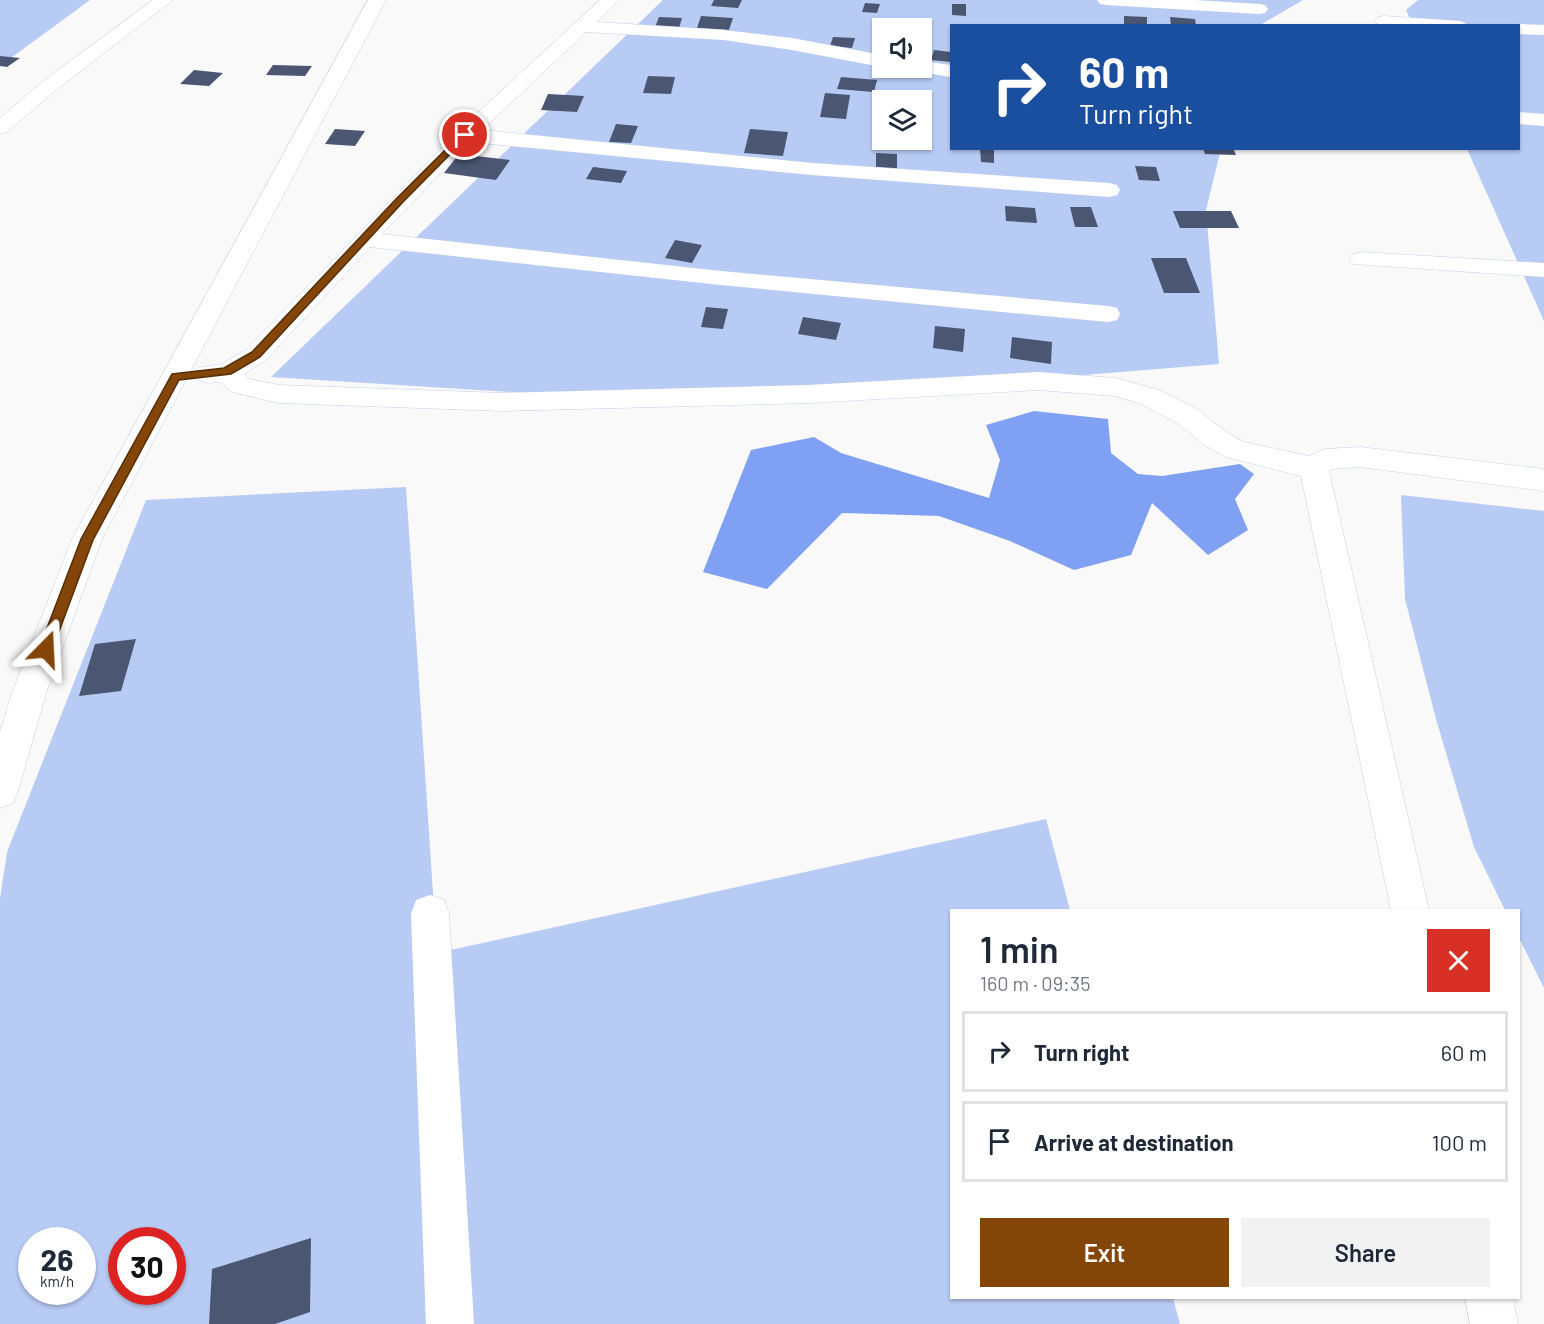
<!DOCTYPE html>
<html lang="en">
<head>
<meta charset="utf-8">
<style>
	:root { --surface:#fff; --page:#f2f2f3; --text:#1f2937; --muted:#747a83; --line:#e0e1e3; --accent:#844509 }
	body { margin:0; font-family:Barlow,sans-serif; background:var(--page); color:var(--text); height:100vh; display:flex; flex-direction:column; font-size:22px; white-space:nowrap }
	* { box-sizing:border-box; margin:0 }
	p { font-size:20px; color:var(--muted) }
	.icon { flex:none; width:33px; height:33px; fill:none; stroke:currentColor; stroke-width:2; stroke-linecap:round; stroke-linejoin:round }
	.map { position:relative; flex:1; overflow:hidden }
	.panel { position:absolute; left:950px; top:909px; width:570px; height:390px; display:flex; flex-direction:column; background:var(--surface); border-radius:0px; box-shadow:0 2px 4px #0004 }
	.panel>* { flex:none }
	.banner { position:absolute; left:950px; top:24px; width:570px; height:126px; border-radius:0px; box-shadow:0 2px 4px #0004; background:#1a4fa0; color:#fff; overflow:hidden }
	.buttons { position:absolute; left:872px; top:18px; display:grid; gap:12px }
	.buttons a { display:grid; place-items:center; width:60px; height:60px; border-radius:0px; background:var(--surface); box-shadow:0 2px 4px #0004; font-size:30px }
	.speed { position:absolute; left:18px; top:1227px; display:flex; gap:12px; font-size:30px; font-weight:700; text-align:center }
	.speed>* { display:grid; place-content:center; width:78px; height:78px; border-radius:50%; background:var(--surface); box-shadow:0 2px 4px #0004; line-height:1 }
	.speed small { font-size:15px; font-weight:400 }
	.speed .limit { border:9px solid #d22; background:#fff; color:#111 }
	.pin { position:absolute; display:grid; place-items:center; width:51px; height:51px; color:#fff; margin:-26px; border:3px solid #fff; border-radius:50%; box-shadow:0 2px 6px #0007 }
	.me { position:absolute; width:66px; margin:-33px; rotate:21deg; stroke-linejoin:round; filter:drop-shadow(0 0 4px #0008) }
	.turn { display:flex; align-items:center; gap:21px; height:126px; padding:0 30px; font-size:27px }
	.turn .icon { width:78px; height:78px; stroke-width:2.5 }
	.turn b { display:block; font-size:42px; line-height:51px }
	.round { display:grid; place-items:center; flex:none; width:63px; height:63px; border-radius:0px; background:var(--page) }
	.overview { display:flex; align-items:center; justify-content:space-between; height:102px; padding:0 30px }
	h1 { font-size:36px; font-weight:600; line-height:45px }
	.cta { display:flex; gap:12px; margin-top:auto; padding:12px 30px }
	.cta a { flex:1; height:69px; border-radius:0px; background:var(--accent); color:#fff; font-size:24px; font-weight:600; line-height:69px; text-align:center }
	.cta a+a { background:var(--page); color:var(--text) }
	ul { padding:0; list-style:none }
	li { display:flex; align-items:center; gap:18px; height:81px; margin:0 12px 9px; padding:0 18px; border:3px solid var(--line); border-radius:0px }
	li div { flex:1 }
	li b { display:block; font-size:22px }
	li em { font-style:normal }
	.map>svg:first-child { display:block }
	.green { fill:#b8cbf4; fill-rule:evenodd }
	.water { fill:#80a1f3 }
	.building { fill:#4a5672 }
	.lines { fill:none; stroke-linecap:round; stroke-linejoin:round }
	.minor-casing { stroke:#c1cfef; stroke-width:1 }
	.minor { fill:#fff; fill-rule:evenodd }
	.route { fill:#844509; stroke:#562d06; stroke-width:1.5 }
</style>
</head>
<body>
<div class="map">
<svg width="1544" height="1324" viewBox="0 0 1544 1324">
	<rect width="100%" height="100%" fill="#f9f9f9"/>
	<path class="green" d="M0 0H90L0 66Z
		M663 0H1303L1260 25 951 26V148L1221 149 1206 210 1219 364 718 405 271 377ZM882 28H921V68H882ZM882 100H921V140H882Z
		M1418 0H1544V321L1467 149 1518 148V26L1413 25 1406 10Z
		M406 487 437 953 1046 819 1070 910H951V1298H1173L1180 1324H0V899L7 852 146 500ZM32 1240H82V1292H32ZM122 1240H172V1292H122Z
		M1401 495 1544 511V988L1518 936V910H1505L1474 847 1436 719 1405 599Z"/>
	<path class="water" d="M1034 411 1108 419 1111 453 1138 474 1162 476 1240 464 1254 474 1235 499 1248 530 1208 555 1152 503 1131 555 1074 570 1010 541 939 516 842 513 767 589 703 572 751 450 814 437 841 453 989 498 1000 460 986 425Z"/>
	<path class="building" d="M714 0H742L738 8 711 6Z
		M865 3 880 4 877 13 862 12Z
		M952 4H966V16L952 15Z
		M701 16 733 18 729 30 697 28Z
		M1124 16 1147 17V26H1124Z
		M659 17 682 18 679 28 655 27Z
		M1170 17 1195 19 1196 26H1171Z
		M833 37 855 38 852 48 830 46Z
		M934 50 951 52V62L931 60Z
		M0 56 20 58 7 67 0 66Z
		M273 65 312 66 305 76 266 75Z
		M194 70 223 73 209 86 180 84Z
		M648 76 675 77 671 94 643 93Z
		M841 77 877 80 874 92 837 89Z
		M825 93 850 95 846 119 820 117Z
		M548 94 584 96 577 112 541 110Z
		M616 124 638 126 631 143 609 142Z
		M335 129 365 131 355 146 325 144Z
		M750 129 788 132 783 156 744 153Z
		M980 148H994V163L981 162Z
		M1203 148H1233L1236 155 1205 154Z
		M876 153 897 154V171L876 170Z
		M459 154 510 160 496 180 444 173Z
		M1135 166 1156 167 1160 181 1139 180Z
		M593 167 627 171 621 183 586 179Z
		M1005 206 1035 208 1037 223 1006 221Z
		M1070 207H1091L1098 227H1075Z
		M1173 211H1231L1239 228H1180Z
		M675 240 702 245 692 263 665 258Z
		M1151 258H1186L1200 293H1164Z
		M706 307 728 309 723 329 701 327Z
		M803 317 841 323 836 340 798 334Z
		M935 326 965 329 963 352 933 348Z
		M1012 337 1052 342 1051 364 1010 358Z
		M136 639 121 691 79 696 95 644Z
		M311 1238 310 1312 275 1324H209L212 1269Z"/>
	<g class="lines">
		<g class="minor-casing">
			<path id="minor" d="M153 0H173L56 90 7 132 0 134V118L42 82Z
				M368 0H386L102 539 46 693 18 791 13 803 0 808V732L12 693 72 539Z
				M600 0H619L597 22 724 30 792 38 882 55V67L792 50 724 40 586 32 482 130 812 163 1109 183 1117 185 1120 190 1117 195 1109 197 812 175 470 142 382 234 721 271 1108 306 1117 308 1120 314 1117 320 1108 322 721 285 370 247 265 361 244 374 249 379 279 385 503 393 809 385 1038 372 1115 378 1159 390 1197 409 1226 432 1244 442 1309 456 1325 449 1360 447 1544 469V491L1360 467 1332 469 1329 471 1429 910H1391L1301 476 1226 457 1206 446 1177 423 1141 404 1115 396 1038 390 809 403 503 411 279 403 232 392 221 382 207 383 198 380 194 374 198 368 221 364 247 349 458 131Z
				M1097 0H1195L1259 4 1265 5 1268 9 1265 13 1259 14 1106 5 1100 4Z
				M1384 16 1461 21 1470 26 1378 25 1375 21 1378 17Z
				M1518 24 1544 25V35L1518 34V26H1511Z
				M921 61 951 65V77L914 71 912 68H921Z
				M1518 112 1544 114V126L1518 124Z
				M1361 252 1544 263V277L1353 264 1349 259 1353 254Z
				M430 895 444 900 449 914 474 1324H426L411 914 416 900Z
				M1465 1298H1513L1518 1324H1470Z"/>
		</g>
		<use href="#minor" class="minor"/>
	</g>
	<path class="route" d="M462 133 469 135 403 202 260 357 231 374 179 380 93 540 51 653H41L39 649 81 539 172 374 224 368 252 352 396 199Z"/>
</svg>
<div class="buttons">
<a><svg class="icon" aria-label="sound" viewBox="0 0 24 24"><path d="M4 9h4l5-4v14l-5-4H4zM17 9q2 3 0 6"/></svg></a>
<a><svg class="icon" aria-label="layers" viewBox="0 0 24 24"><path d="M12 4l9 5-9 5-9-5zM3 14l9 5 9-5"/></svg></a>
</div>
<div class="speed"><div>26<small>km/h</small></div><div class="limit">30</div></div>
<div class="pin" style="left:465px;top:135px;background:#d93025"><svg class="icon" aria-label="arrive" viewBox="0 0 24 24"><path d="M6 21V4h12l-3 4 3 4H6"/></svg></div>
<svg class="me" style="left:46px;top:649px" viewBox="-20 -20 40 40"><path d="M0-17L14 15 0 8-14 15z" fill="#844509" stroke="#fff" stroke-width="4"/></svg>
<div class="banner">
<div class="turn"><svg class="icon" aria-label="right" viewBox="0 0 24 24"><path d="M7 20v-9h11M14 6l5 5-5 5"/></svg><div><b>60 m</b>Turn right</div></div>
</div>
<section class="panel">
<div class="overview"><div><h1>1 min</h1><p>160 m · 09:35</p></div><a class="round" style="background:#d93025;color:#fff"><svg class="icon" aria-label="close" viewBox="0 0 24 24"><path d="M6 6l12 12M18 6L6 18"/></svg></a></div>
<ul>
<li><svg class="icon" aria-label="right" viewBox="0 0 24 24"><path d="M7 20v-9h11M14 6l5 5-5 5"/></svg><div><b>Turn right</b></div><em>60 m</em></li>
<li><svg class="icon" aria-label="arrive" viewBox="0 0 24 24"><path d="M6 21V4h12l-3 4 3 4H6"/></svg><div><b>Arrive at destination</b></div><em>100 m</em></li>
</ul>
<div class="cta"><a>Exit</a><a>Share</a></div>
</section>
</div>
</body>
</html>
